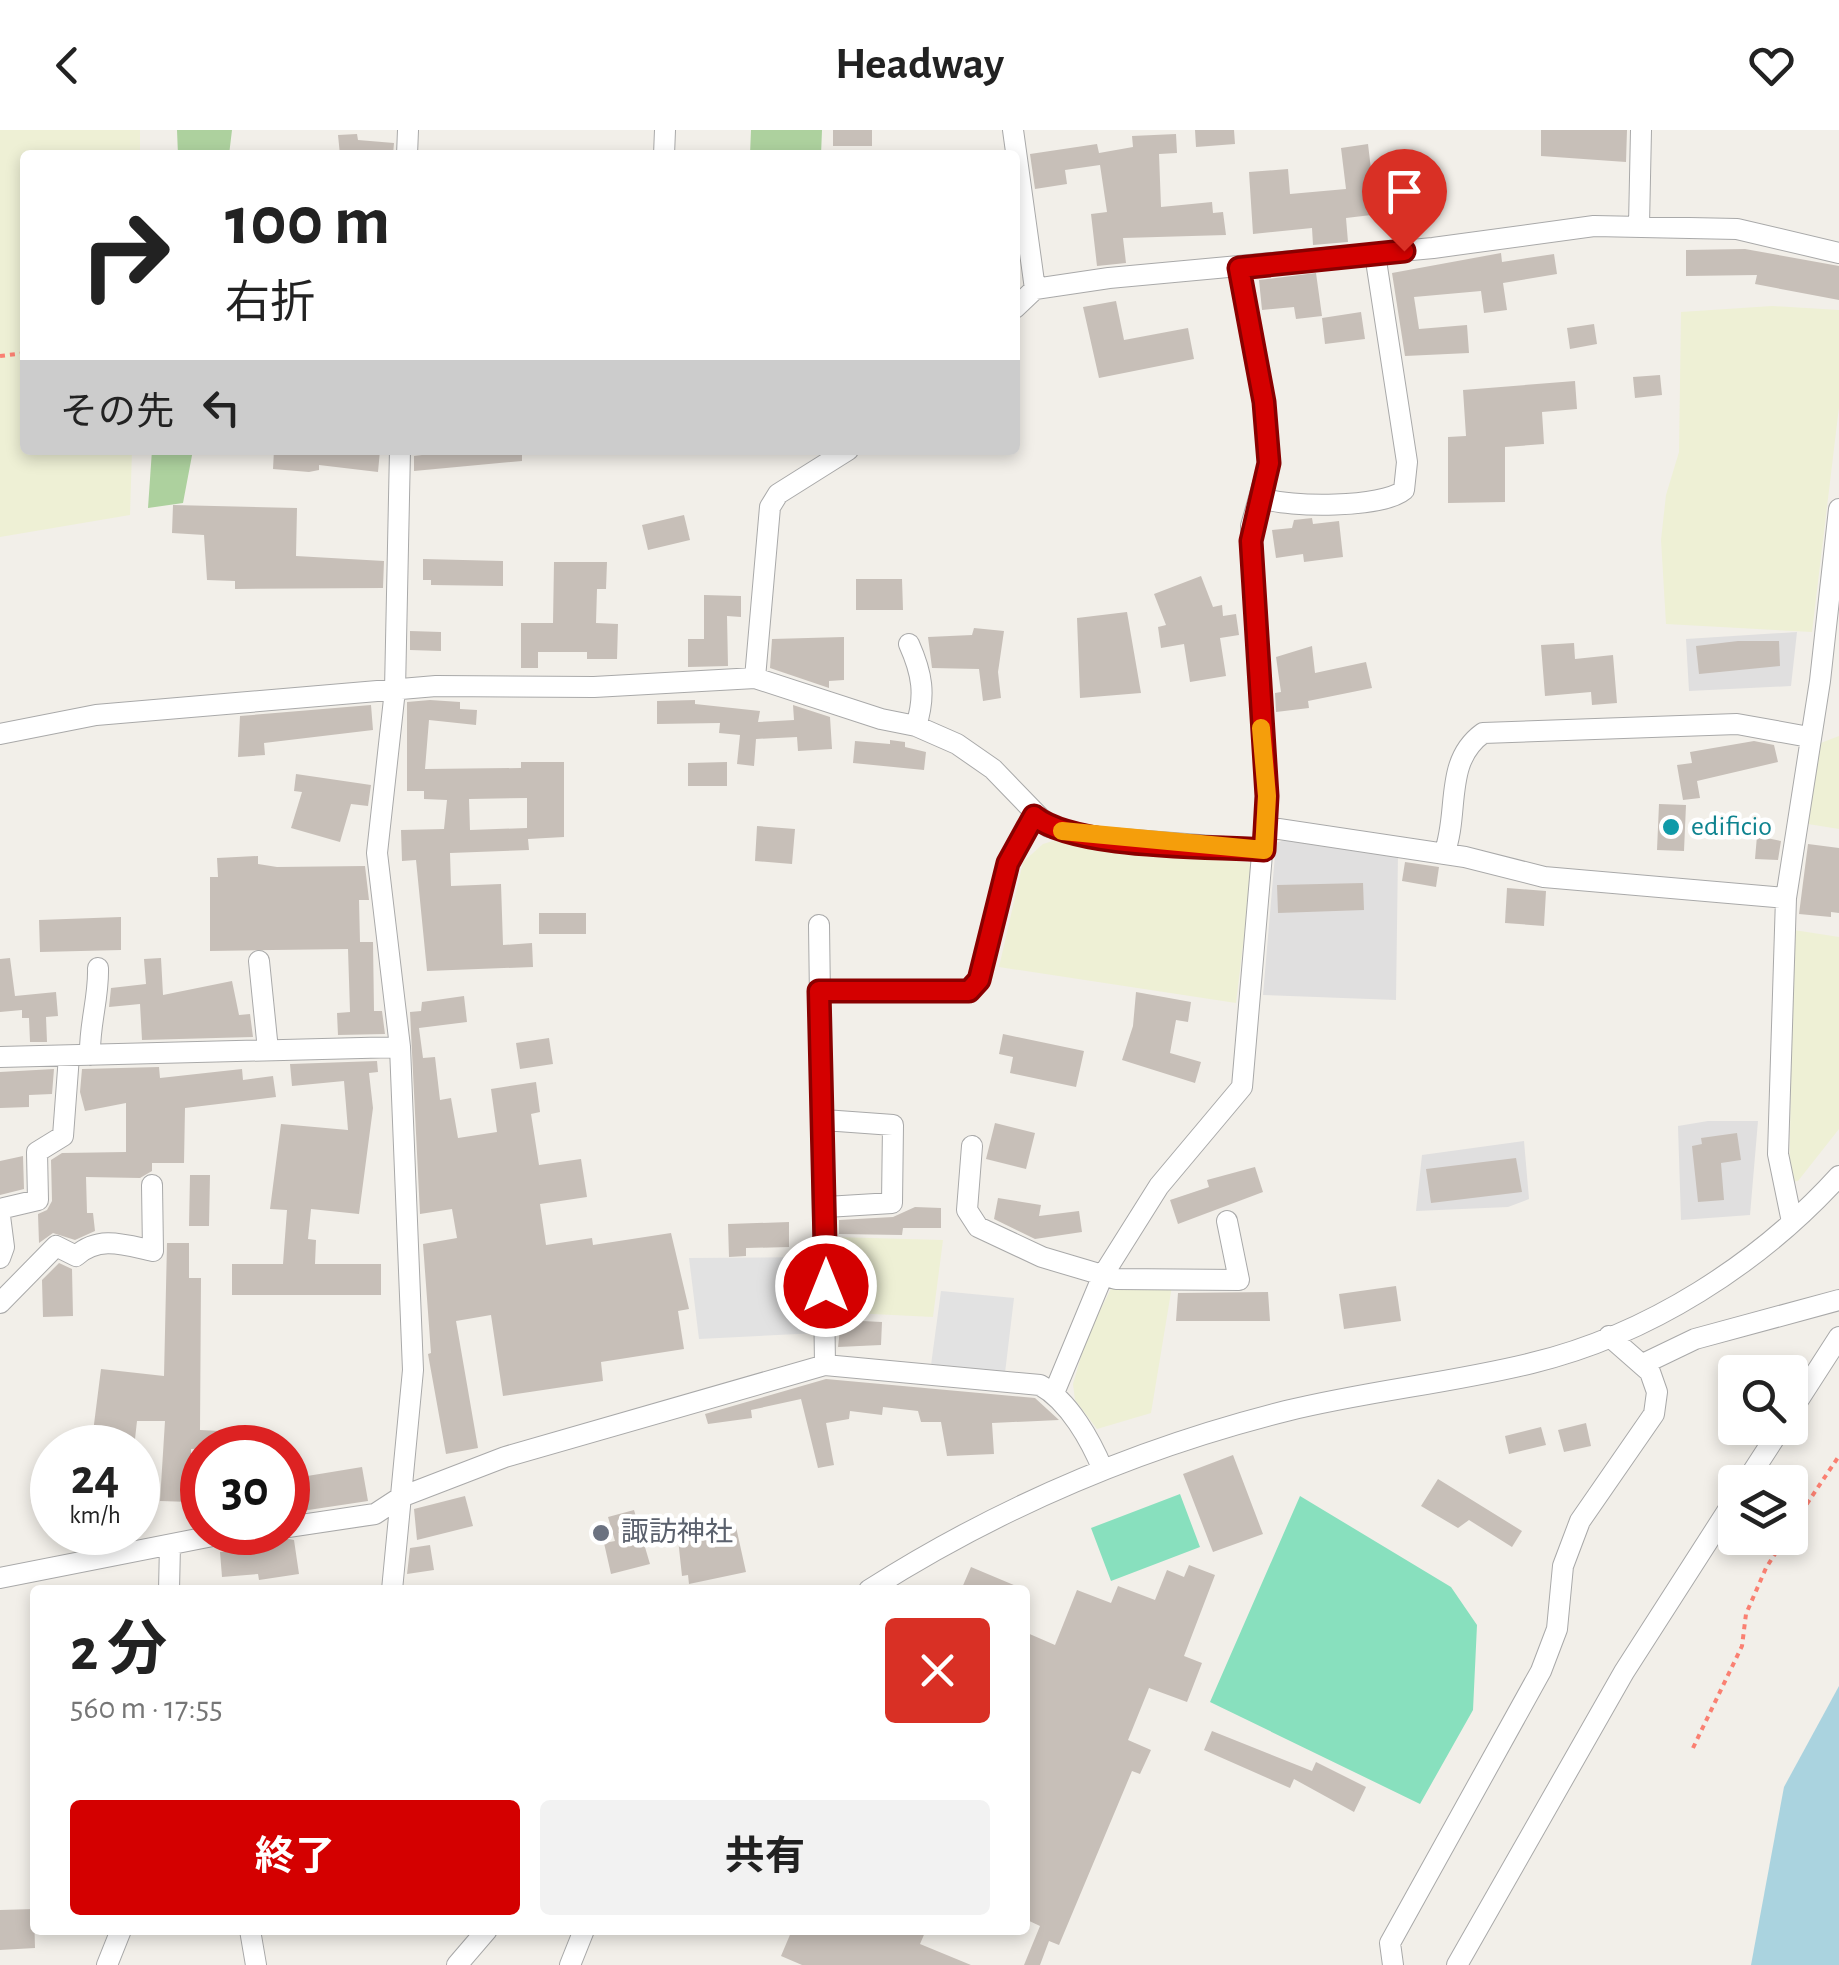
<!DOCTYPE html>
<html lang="ja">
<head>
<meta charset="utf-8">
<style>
	:root { --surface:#fff; --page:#f2f2f2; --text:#222; --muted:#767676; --accent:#d40000 }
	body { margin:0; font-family:"Alegreya Sans","Noto Sans JP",sans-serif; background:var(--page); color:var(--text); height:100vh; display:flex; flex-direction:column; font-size:38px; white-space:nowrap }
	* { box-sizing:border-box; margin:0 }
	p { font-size:32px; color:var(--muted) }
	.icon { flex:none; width:55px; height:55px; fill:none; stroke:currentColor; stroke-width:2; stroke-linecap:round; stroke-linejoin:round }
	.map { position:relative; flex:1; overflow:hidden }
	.sheet { position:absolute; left:30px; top:1455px; width:1000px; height:350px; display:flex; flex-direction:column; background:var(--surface); border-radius:10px; box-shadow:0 5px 15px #0003 }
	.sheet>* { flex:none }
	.banner { position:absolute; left:20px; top:20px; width:1000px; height:305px; border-radius:10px; box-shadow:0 5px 15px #0003; background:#fff; color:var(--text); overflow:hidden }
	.fabs { position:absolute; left:1718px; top:1225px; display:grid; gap:20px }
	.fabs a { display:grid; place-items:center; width:90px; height:90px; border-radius:10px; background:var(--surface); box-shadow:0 5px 15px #0003; font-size:50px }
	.speed { position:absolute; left:30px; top:1295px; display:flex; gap:20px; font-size:50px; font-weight:700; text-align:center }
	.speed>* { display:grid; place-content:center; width:130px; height:130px; border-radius:50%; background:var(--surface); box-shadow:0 5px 15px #0003; line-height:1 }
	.speed small { font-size:25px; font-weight:400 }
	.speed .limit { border:15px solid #d22; background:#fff; color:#111 }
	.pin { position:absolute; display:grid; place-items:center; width:85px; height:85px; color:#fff; margin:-102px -42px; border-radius:50% 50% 50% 0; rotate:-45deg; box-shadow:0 0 10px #0007 }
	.pin .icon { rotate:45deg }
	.me { position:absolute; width:110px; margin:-55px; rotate:0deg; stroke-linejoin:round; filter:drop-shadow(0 0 8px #0008) }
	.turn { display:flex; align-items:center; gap:35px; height:210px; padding:0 40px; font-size:45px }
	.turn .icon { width:130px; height:130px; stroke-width:2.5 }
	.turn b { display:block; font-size:70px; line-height:85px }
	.then { display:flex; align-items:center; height:95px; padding:0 40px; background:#0003; gap:20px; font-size:38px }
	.round { display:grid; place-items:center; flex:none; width:105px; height:105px; border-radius:10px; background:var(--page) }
	.head { display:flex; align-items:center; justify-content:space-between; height:170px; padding:0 40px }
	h1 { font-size:60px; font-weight:700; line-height:75px }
	.cta { display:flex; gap:20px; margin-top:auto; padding:20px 40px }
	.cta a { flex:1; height:115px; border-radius:10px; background:var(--accent); color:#fff; font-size:40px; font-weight:700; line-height:115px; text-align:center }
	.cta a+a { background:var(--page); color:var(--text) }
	header { display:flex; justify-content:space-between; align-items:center; height:130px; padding:0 40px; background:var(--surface); font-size:45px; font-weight:700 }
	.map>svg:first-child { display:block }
	.residential { fill:#e0dfdf }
	.farmland { fill:#eef0d5 }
	.forest { fill:#add19e }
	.pitch { fill:#88e0be }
	.parking { fill:#e2e2e2 }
	.water { fill:#aad3df }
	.building { fill:#c7bfb8; fill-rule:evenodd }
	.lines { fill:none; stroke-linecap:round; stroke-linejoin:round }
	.minor-casing { stroke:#a9a9a9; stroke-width:22 }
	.path { stroke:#fa8072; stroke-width:4; stroke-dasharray:5 5; stroke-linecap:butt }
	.minor { stroke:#fff; stroke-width:20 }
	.route-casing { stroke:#8a0000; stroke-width:25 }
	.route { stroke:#d40000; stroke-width:18 }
	.slow { stroke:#f59e0b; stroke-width:18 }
	.culture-dot { fill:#0f9aa8; stroke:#fff; stroke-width:4 }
	.worship-dot { fill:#6b7280; stroke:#fff; stroke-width:4 }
	.labels { text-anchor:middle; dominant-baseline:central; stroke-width:9; stroke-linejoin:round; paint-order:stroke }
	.culture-label { font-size:28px; fill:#0d838f; stroke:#fff; text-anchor:start }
	.worship-label { font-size:28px; fill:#5b616d; stroke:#fff; text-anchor:start }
</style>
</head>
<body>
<header><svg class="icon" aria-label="back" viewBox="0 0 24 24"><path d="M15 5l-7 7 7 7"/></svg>Headway<svg class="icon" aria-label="heart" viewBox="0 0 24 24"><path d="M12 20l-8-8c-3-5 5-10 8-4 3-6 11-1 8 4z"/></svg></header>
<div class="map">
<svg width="1839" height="1835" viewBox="0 0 1839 1835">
	<rect width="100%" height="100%" fill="#f2efe9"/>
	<path class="residential" d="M1797 502 1791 556 1689 561 1686 509Z
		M1292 707 1398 723 1396 870 1263 865 1276 713Z
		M1708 991H1758L1750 1085 1681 1090 1678 996Z
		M1524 1011 1529 1069 1508 1077 1416 1081 1422 1025Z"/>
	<path class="farmland" d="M0 0H140V25H25V320H132L130 385 0 407Z
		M1772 176 1839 180V277L1812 502 1666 494 1661 410 1666 365 1679 322 1681 182Z
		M1839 606V699L1808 694 1818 614Z
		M1056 710 1253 733 1236 873 999 837 1023 732 1043 714Z
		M1794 800 1839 807V999L1798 1051 1789 1052Z
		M833 1107 943 1110 933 1187 832 1182Z
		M1113 1155 1172 1156 1151 1283 1097 1299 1075 1270 1073 1254 1087 1206Z"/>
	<path class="forest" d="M177 0H232L229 25H178Z
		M751 0H822L821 25H750Z
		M152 320H193L183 373 148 378Z"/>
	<path class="pitch" d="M1180 1364 1200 1417 1111 1451 1091 1398Z
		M1300 1366 1451 1457 1477 1495 1473 1580 1420 1674 1210 1572Z"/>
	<path class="parking" d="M818 1127V1203L699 1209 689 1128Z
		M941 1161 1014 1168 1005 1243 931 1235Z"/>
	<path class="water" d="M1839 1556V1835H1751L1784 1657Z"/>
	<path class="building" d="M833 0H872V16H833Z
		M1195 0H1234L1235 14 1196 17Z
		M1541 0H1627L1626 32 1541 26Z
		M357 4 358 10 394 13 393 25H340L338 5Z
		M1176 4 1177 23 1159 24 1161 77 1212 72 1213 83 1223 82 1226 105 1123 108 1126 133 1097 136 1091 84 1107 82 1100 35 1065 40 1067 54 1035 59 1030 24 1097 14 1099 23 1133 17 1132 6Z
		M1368 14 1372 48 1408 44 1411 67 1403 68 1405 81 1346 88 1348 112 1313 115 1312 98 1253 104 1249 42 1288 39 1290 64 1346 59 1341 18Z
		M1745 119 1839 136V170L1755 154 1757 145 1686 146V120Z
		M1501 123 1502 132 1554 124 1557 144 1503 153 1507 180 1484 183 1481 161 1414 167 1419 199 1467 195 1469 223 1405 226 1392 143Z
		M1316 143 1322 186 1296 189 1294 177 1262 180 1259 150Z
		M1116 171 1124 210 1188 198 1194 229 1099 248 1083 177Z
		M1361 182 1365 209 1325 214 1322 188Z
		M1594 194 1597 214 1570 219 1567 198Z
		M1660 245 1662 265 1635 268 1633 247Z
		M1575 251 1577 279 1542 282 1544 314 1505 317V372L1448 373V307L1466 306 1463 260Z
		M274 320H380L378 342 319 335V340L309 342 273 339Z
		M422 320H522V331L414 341V326L422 325Z
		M173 375 297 378 296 426 384 431 383 458 235 459V451L207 450 204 405 172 403Z
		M684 385 690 410 648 420 642 395Z
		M1312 388 1313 394 1339 391 1343 427 1304 432 1303 424 1276 428 1272 400 1292 398 1294 390Z
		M423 429 503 431V456L431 455V450H423Z
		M554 432H607L606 459H597L596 493 618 494 617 529H587V522H538V538H521V493H553Z
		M1201 446 1213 477 1222 475 1223 486 1236 484 1239 505 1220 508 1226 546 1190 552 1184 514 1161 518 1158 497 1166 495 1154 464Z
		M856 449H902L903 480H856Z
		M704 465 741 466V487L727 486 728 536 688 537V509H704Z
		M1127 482 1141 563 1080 568 1077 488Z
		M974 498 1004 501 998 542 1001 568 983 571 979 539 932 538 928 507 972 505Z
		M410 501 441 502V521L410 520Z
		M844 507V550L829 551V558L770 538 772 509Z
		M1738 511H1779L1780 536 1699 544 1696 516Z
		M1574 513 1575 529 1613 525 1617 573 1592 575 1591 562 1545 566 1541 515Z
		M1312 516 1315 543 1366 532 1372 558 1308 571 1309 578 1276 582 1275 563 1281 562 1276 527Z
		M430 570 460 572V579L477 580 476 595 429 590 425 639 521 638V632H564V707L528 709 529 720 450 723 451 756 501 754 503 815 532 813 533 837 427 841 416 730 402 731 401 700 444 699 447 670 424 669V661H407V572ZM527 668V698L470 700 469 669Z
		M695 570V574L760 581 758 592 794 590 793 575 830 587 832 619 798 621 797 607 756 609 754 636 737 634 740 605 719 603 720 593 657 594V571Z
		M371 575 373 600 264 613 265 625 238 627 240 586Z
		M890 610 905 612V617L926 622 924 640 853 633 855 611 890 614Z
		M1754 611 1774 615 1778 632 1697 651 1700 668 1683 670 1677 635 1692 633 1690 622Z
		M727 632V656H688V633Z
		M296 644 371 655 368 676 351 674 340 712 291 698 302 662 294 661Z
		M1659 674 1686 675 1684 721 1657 720Z
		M757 696 795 699 792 734 755 731Z
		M1757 706 1781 711 1778 730 1755 729Z
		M1808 714 1839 718V783L1831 782V787L1799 784Z
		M258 726V734L277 737 365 736 369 770H359L360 812H373L374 881H382L385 904 338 905 337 883 350 882 348 819 210 821V747H218L217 728Z
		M1405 732 1439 737 1436 757 1402 751Z
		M1363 753 1364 780 1278 783 1277 755Z
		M1507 758 1546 761 1544 796 1505 793Z
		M539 783H586V804H539Z
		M121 787V820L40 822 39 790Z
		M10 828 15 866 56 862 58 886 46 887 47 912H30L29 888H22V880L0 882V829Z
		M161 828 163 865 232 851 239 885 250 884 253 907 142 910 140 874 109 877 111 858 146 854 144 829Z
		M1136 862 1191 872 1188 892 1176 890 1170 923 1201 932 1195 953 1122 930 1133 896Z
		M464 866 467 892 419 898 423 928 435 927 440 970 451 968 458 1008 497 1002 491 959 536 952 540 982 531 984 539 1035 581 1029 587 1067 540 1074 546 1115 592 1108 593 1115 671 1103 689 1179 678 1181 684 1219 601 1232 603 1251 503 1266 491 1185 456 1191 478 1318 446 1324 428 1224 431 1223 423 1114 457 1108 452 1079 420 1084 410 882 421 881 422 872Z
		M1003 904 1084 921 1076 957 1010 943 1013 927 999 924Z
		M549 908 553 934 520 939 516 913Z
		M377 931 378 942 369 943 373 978 359 1084 311 1079 308 1109 316 1110 315 1134H381V1165H232V1134H283L287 1080 270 1079 281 994 348 1000 344 951 292 956 290 934Z
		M159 937 160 948 242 939 243 950 273 946 276 967 185 978 184 1033H152V1041L140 1048 86 1047 87 1083H93L95 1101 75 1110 53 1103 39 1113 38 1084 47 1080 52 1071 51 1030 62 1023 126 1022V973L85 981 80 962 82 939Z
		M54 939 52 964 29 965V977L0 978V942Z
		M995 993 1035 1003 1026 1039 986 1029Z
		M1737 1003 1741 1030 1721 1033 1724 1070 1698 1072 1692 1016 1702 1014 1701 1008Z
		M23 1026 24 1059 0 1065V1031Z
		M1516 1028 1522 1062 1431 1073 1426 1039Z
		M1255 1037 1263 1062 1178 1094 1170 1070 1209 1057 1207 1050Z
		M190 1045H210L209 1096H189Z
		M998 1068 1041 1075 1039 1086 1079 1081 1082 1102 1035 1109 994 1089Z
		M915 1077 941 1078V1098H903L902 1105 839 1104V1090L893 1087Z
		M789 1092V1117L746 1118V1126L729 1127 728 1094Z
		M167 1113H189V1148H201L200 1300 220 1301V1318L191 1319V1372L160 1371 165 1291H137L134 1318H91L101 1239 164 1246Z
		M59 1133 72 1139 73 1186 43 1187 42 1150Z
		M1396 1156 1401 1191 1344 1199 1339 1164Z
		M1268 1162 1270 1191H1176L1178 1163Z
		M841 1190 882 1192 881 1215 838 1217Z
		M826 1249 1035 1268 1059 1290 992 1293 994 1324 947 1326 941 1292H921L918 1281 883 1277 882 1285 850 1281 849 1289 826 1293 834 1335 818 1338 801 1269 751 1280 752 1288 708 1294 705 1284Z
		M1586 1293 1591 1316 1564 1322 1558 1300Z
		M1541 1297 1546 1315 1509 1324 1505 1306Z
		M1233 1325 1263 1404 1213 1422 1183 1344Z
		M362 1337 368 1371 295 1382 289 1349Z
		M1438 1349 1522 1401 1512 1417 1469 1390 1458 1398 1421 1376Z
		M465 1366 473 1396 417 1410 414 1379Z
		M634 1380 650 1434 611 1444 604 1413 615 1411 608 1387Z
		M736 1397 746 1442 689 1454 688 1445 682 1446 678 1409Z
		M279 1407 294 1410 299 1444 259 1450 258 1444 222 1447 220 1422 255 1420 254 1410Z
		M430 1415 434 1440 407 1444 410 1418Z
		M1189 1435 1215 1445 1184 1526 1202 1533 1187 1572 1149 1558 1128 1610 1151 1620 1140 1644 1132 1641 1059 1815 1049 1811 1040 1835H1024L1040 1796 1025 1789V1502L1055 1515 1077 1460 1111 1473 1118 1456 1155 1470 1167 1440 1184 1447Z
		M971 1437 1026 1460H961Z
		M1212 1601 1312 1641 1316 1632 1366 1657 1354 1682 1294 1649 1290 1658 1204 1620Z
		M34 1779 35 1818 0 1820V1780Z
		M792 1800H926L920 1814 971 1835H802L781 1826Z"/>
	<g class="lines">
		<g class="minor-casing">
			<path id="minor" d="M1013 0 1035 159
				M407 25 408 0
				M664 25 665 0
				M1639 95 1641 0
				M1015 178 1035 159 1109 148 1433 118 1594 96 1737 99 1839 123
				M1262 368C1289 378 1383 378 1404 360L1407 332 1375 124
				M909 514C922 543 926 565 916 596
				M755 548 770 377 778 364 848 320
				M0 604 96 585 436 556 594 557 755 548 881 589 916 596 957 614 993 639 1049 697 1095 707 1264 720
				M1266 697 1465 727 1544 747 1786 768
				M1444 724C1460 682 1443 632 1483 603L1737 594 1809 607
				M819 795 825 1235
				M259 831 268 920
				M819 861H969L979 850 1009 733 1034 686
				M90 925C89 895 99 868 98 838
				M0 927 400 917
				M824 990 893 995 892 1073 826 1077
				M972 1016 967 1080 978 1097 1042 1127 1116 1149 1239 1150 1227 1091
				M0 1085 4 1078 38 1070 37 1022 63 1006 69 926
				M0 1086 4 1117 0 1128
				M1792 1092 1778 1024 1786 768 1820 551 1839 379
				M0 1173 56 1116 76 1126C99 1105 125 1115 153 1121L152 1055
				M1643 1234 1695 1209 1839 1170
				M1054 1263 1103 1145 1159 1056 1242 957 1267 666 1251 396 1269 333 1264 272 1239 138
				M1790 1283 1839 1207
				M1746 1352 1781 1298
				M288 1397 375 1384 401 1367 505 1327 825 1235 1040 1255C1069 1271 1091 1311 1103 1340
				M0 1448 233 1402
				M169 1460 170 1415
				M392 1460 413 1240 400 917 377 723 395 560 400 320
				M869 1460C998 1378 1138 1318 1286 1281 1367 1261 1451 1253 1532 1233 1648 1205 1759 1134 1839 1046
				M250 1800 256 1835
				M107 1835 121 1800
				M457 1835 487 1800
				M570 1835 584 1800
				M1393 1835 1390 1813 1541 1541 1557 1499 1563 1436 1580 1391 1654 1284 1657 1262 1650 1242 1609 1206
				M1457 1835 1624 1542 1735 1369"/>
		</g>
		<path class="path" d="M0 226 25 223
			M1790 1399 1839 1326
			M1693 1618 1742 1516 1746 1484 1766 1438 1785 1408"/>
		<use href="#minor" class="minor"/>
	</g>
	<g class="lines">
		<g class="route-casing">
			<path id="route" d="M826 1156 819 861H969L979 850 1008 733 1034 686C1075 719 1207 716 1264 720L1267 666 1251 411 1269 333 1264 272 1239 138 1404 121"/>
		</g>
		<use href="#route" class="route"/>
		<path class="slow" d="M1062 701 1264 720 1267 666 1261 598"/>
	</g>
	<circle class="culture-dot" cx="1671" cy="697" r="10"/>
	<circle class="worship-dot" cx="601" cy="1403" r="10"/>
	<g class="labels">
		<g class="culture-label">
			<text x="1691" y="697">edificio</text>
		</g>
		<g class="worship-label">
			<text x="621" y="1403">諏訪神社</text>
		</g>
	</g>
</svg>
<div class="fabs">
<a><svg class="icon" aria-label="search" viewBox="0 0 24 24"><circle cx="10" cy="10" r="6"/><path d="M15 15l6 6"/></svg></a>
<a><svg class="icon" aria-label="layers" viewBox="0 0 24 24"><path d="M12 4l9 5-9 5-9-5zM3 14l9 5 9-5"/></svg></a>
</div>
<div class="speed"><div>24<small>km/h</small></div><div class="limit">30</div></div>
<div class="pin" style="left:1404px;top:121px;background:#d93025"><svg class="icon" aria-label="arrive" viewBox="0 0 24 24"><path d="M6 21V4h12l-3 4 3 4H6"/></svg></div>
<svg class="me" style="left:826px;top:1156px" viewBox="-20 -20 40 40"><circle r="17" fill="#d40000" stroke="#fff" stroke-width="3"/><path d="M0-11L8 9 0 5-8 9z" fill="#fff"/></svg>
<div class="banner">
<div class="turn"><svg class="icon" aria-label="right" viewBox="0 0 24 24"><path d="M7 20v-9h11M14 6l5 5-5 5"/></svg><div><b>100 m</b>右折</div></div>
<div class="then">その先<svg class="icon" aria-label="left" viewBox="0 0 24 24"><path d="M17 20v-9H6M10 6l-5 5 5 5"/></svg></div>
</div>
<section class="sheet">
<div class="head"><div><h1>2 分</h1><p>560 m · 17:55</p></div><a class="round" style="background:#d93025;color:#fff"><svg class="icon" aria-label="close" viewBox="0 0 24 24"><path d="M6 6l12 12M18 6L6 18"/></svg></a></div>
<div class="cta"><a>終了</a><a>共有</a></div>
</section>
</div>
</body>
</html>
